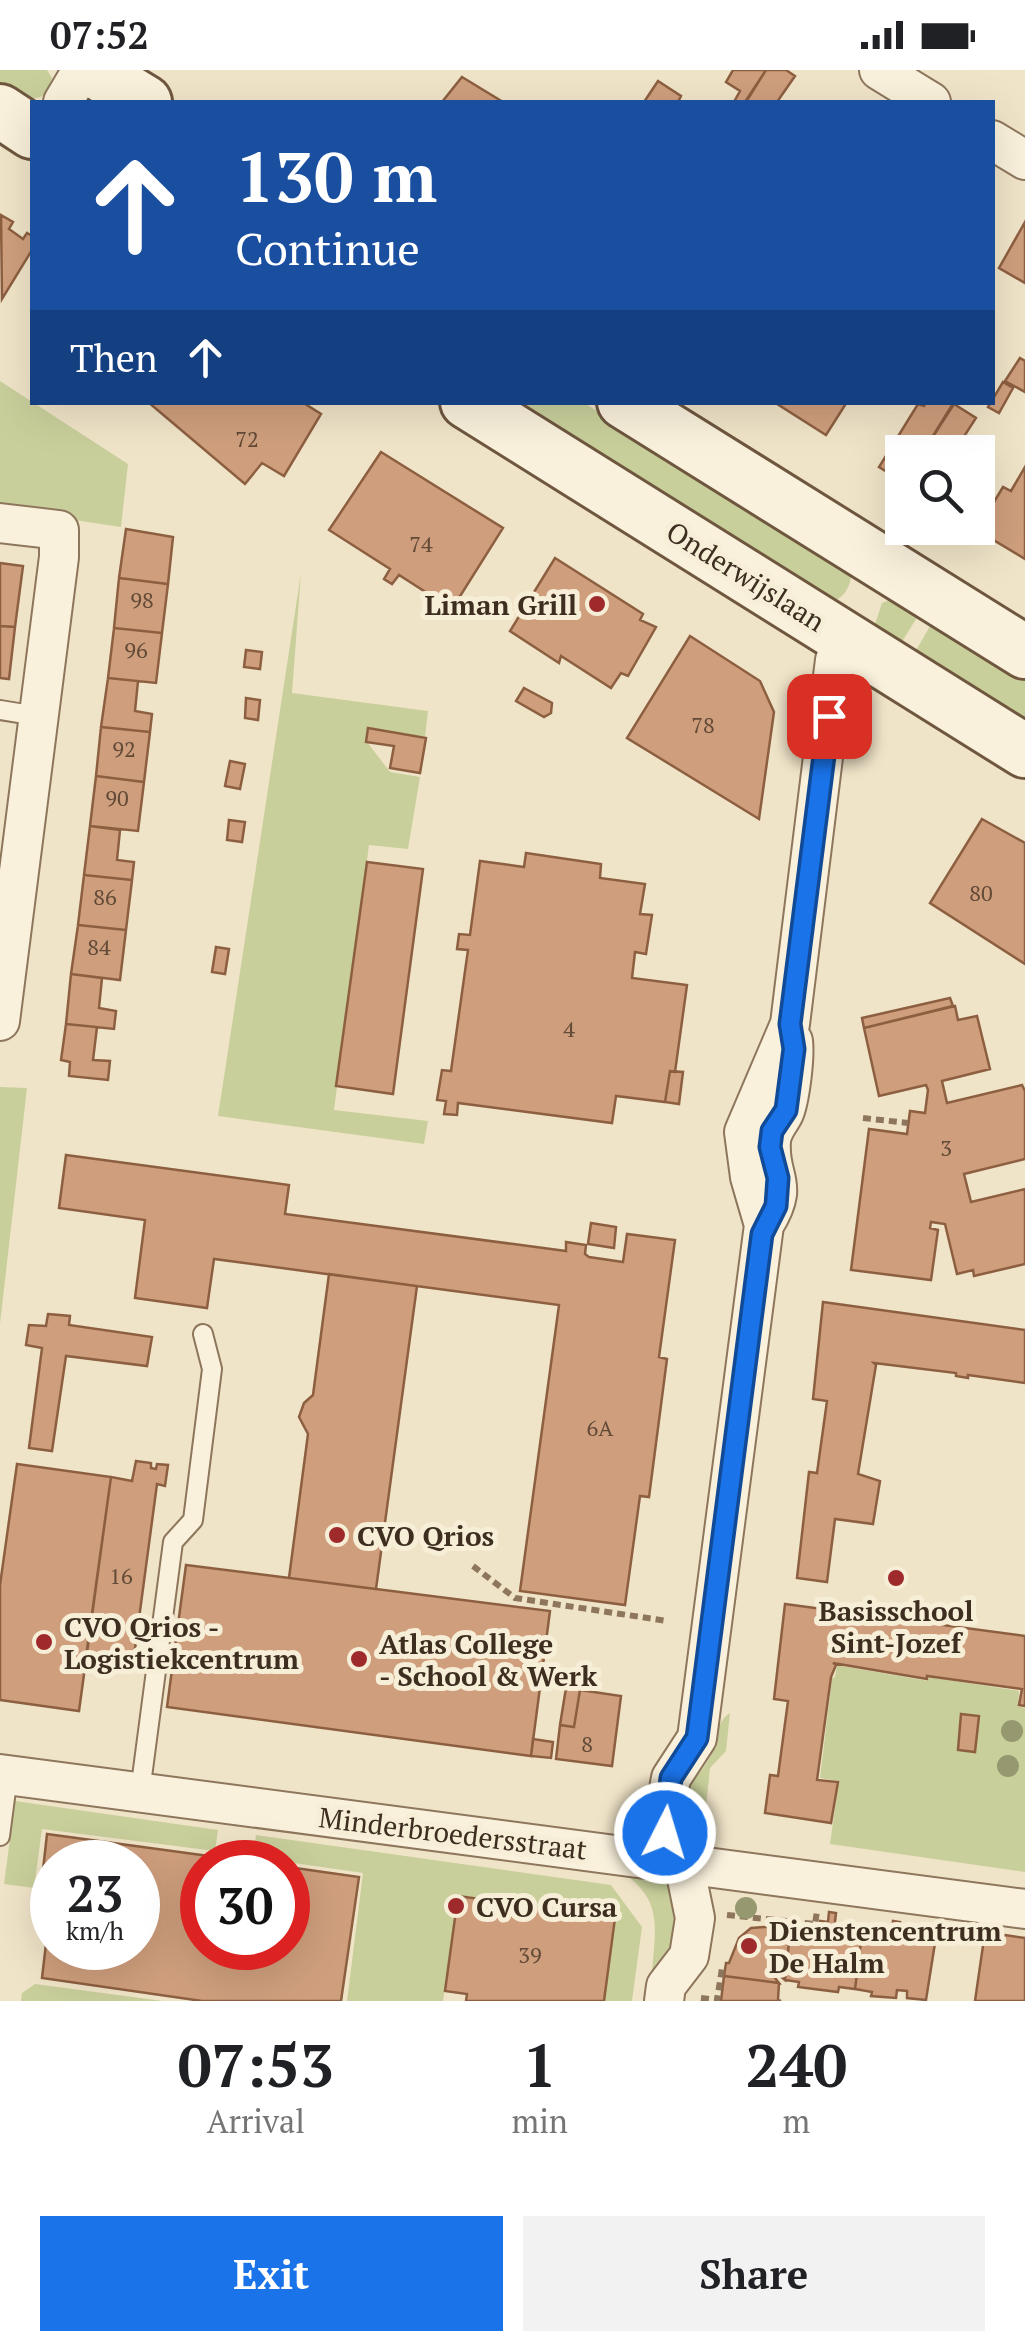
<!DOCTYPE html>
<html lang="en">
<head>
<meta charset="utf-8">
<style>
	:root { --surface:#fff; --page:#f2f2f2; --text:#202124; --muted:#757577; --accent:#1a73e8 }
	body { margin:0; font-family:"PT Serif",serif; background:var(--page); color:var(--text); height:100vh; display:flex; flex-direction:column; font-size:38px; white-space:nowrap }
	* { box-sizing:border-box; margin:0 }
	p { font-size:32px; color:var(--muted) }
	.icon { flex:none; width:55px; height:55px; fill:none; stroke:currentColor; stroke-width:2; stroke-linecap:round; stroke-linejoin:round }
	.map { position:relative; height:1931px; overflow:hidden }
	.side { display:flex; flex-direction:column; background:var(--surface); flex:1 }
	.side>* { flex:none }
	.banner { position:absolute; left:30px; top:30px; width:965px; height:305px; border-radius:0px; box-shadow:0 10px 40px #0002; background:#1a4fa0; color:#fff; overflow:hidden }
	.tools { position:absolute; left:885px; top:365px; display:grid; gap:20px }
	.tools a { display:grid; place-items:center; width:110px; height:110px; border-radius:0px; background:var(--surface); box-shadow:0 10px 40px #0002; font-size:50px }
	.speed { position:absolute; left:30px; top:1770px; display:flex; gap:20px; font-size:50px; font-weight:700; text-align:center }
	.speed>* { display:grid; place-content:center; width:130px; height:130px; border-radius:50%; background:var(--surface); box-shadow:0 10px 40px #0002; line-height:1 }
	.speed small { font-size:25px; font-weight:400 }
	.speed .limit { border:15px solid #d22; background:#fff; color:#111 }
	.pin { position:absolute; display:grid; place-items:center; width:85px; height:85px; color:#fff; margin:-42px; border-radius:20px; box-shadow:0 5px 15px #0006 }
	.me { position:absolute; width:110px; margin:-55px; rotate:5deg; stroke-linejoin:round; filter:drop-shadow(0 0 8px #0008) }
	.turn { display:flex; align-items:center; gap:35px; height:210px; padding:0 40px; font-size:45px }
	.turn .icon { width:130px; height:130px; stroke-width:2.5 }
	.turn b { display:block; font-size:70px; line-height:85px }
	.then { display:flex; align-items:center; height:95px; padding:0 40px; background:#0003; gap:20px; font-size:38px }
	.eta { display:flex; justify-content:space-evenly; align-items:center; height:170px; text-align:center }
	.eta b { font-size:60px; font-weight:700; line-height:70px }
	.button { display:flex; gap:20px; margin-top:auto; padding:20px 40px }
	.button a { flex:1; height:115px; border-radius:0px; background:var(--accent); color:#fff; font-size:40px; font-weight:700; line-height:115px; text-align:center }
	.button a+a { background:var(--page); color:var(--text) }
	.status { display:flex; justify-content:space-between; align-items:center; height:70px; padding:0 50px; background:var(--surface); direction:ltr }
	.status svg { height:28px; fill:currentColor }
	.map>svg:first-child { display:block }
	.green { fill:#c9cf9b }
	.building { fill:#cf9f7d; stroke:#8d5f41; stroke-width:2.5 }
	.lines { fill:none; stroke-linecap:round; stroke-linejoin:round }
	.service-casing { stroke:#8d765c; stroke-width:22 }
	.minor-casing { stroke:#8d765c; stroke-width:42 }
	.secondary-casing { stroke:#6f573f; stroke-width:58 }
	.path { stroke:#8d765c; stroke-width:6; stroke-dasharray:8 5; stroke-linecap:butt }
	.service { stroke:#faf1dc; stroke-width:18 }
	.minor { stroke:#faf1dc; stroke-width:38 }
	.secondary { stroke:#faf1dc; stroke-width:52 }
	.tree { fill:#96986f }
	.route-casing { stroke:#114b97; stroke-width:25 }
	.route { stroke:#1a73e8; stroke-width:18 }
	.poi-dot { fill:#9e2a2b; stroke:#f7eed8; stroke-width:4 }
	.labels { text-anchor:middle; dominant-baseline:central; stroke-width:10; stroke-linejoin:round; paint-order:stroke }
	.number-label { font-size:22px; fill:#624a37 }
	.street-label { font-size:28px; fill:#3d2e20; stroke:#f7eed8 }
	.poi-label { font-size:28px; font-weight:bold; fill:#3d2e20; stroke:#f7eed8; text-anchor:start }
</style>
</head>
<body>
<div class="status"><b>07:52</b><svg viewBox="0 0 49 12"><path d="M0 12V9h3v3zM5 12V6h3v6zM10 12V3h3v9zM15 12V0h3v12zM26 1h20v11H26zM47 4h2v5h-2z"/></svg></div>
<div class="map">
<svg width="1025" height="1931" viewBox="0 0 1025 1931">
	<rect width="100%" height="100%" fill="#f0e4c8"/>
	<path class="green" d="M0 0H47L52 8C45 41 21 27 0 14Z
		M0 311 128 394 121 457 0 439Z
		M512 333H584L833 487 852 501C850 516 847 525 833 532Z
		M301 503 292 623 428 641 425 667 368 658 367 672 390 702 420 707 408 779 369 775 334 1040 428 1051 424 1074 218 1046Z
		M892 529 921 541 900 575 875 554 882 533Z
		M934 549 1025 605V654L914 584Z
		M0 1017 27 1018 0 1254Z
		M837 1595 928 1611 929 1607 1019 1621 1018 1636 1025 1638V1802L830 1774 839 1711 820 1708 832 1608 835 1607Z
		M730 1643 726 1681 710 1698 706 1737 686 1735C690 1706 700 1707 711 1685 719 1668 714 1654 730 1643Z
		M15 1731 218 1760 215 1781 42 1759 34 1818 4 1814Z
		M256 1765 611 1815 642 1857 632 1931H604L615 1848 458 1826 443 1931H347L363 1803 253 1787Z
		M622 1802 662 1808 672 1815 680 1835 673 1875 652 1903C655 1858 664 1831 622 1802Z
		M35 1914 163 1931H21L22 1923Z"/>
	<path class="building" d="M733 0H766L745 32 735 30 740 21 726 12Z
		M766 0H786L795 6 777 32H746Z
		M462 7 503 32H442Z
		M658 11 681 26 678 32H644Z
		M1 145 13 152 9 159 23 169 27 163 32 166V180L2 229Z
		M1025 152V213L999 198Z
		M1020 288 1025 291V322L1005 311Z
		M1003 312 1013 318 999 343 988 337Z
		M148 332H302L321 344 284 406 262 393 245 414Z
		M774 332H847L826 365Z
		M926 332H954L923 382H902V411L879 397 918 334 924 336Z
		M954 334 976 348 954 382H923Z
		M381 382 503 458 452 539 399 505 392 514 384 509 390 499 329 460Z
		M1025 397V489L977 460 1003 417 1011 421Z
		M126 459 173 467 168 514 119 508Z
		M555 488 643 544 640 550 656 557 628 606 621 603 611 618 561 586 559 593 510 561Z
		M0 493 23 496 15 557 0 556Z
		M119 508 168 514 162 563 114 558Z
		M0 556 15 557 9 609 0 608Z
		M114 558 162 563 156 613 108 608Z
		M690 566 760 611 774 642 759 749 627 668Z
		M246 580 262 582 260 599 244 597Z
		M108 608 138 611 135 641 152 644 150 662 101 657Z
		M524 618 552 633 551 643 544 647 516 631Z
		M246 628 260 630 258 650 245 648Z
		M101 657 150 662 144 712 96 706Z
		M368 658 426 668 420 703 390 698 394 676 366 672Z
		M230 691 245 694 240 719 225 716Z
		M96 706 144 712 138 761 90 756Z
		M982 749 1025 773V894L930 833Z
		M229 750 245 752 242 772 227 770Z
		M90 756 120 760 117 790 134 792 132 810 84 805Z
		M526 783 601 794 600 808 645 814 640 844 652 845 646 884 635 882 632 908 687 915 675 1002 670 1001 665 1032 616 1026 612 1053 458 1033 457 1045 444 1044 446 1031 437 1030 442 1000 451 1001 468 880 457 879 459 864 470 865 480 791 524 797Z
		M367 792 423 799 393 1024 336 1016Z
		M84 805 132 810 126 860 78 855Z
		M78 855 126 860 120 910 71 904Z
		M216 877 229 879 225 904 212 902Z
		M71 904 102 908 99 938 116 941 114 959 66 954Z
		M950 928 953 936 864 958 862 948Z
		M955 936 958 950 977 946 990 999 942 1011 947 1033 1022 1015 1025 1021V1089L964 1104 971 1132 1025 1119V1194L974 1206 973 1200 957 1204 945 1154 931 1152 930 1158 938 1160 931 1210 851 1200 869 1059 907 1064 910 1041 925 1043 928 1020 926 1015 879 1026 864 958Z
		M66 954 97 957 93 990 110 991 108 1010 69 1006 70 992 61 990Z
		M670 1001 683 1002 679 1034 665 1032Z
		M66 1085 289 1115 285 1144 566 1181V1172L586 1175 585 1184 589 1187 623 1192 627 1164 675 1170 659 1287 667 1289 649 1427 640 1426 625 1535 520 1521 559 1235 214 1189 207 1238 135 1228 145 1150 59 1138Z
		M591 1153 616 1157 614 1178 588 1174Z
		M329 1204 417 1216 376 1519 289 1508 308 1364 299 1347 304 1333 313 1325Z
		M823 1232 1025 1260V1313L968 1305V1308L956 1306V1303L874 1293 876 1295 858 1404 880 1411 873 1454 835 1449 827 1512 797 1508 809 1402 817 1403 827 1331 813 1329Z
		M48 1244 70 1246 69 1255 152 1267 147 1296 66 1286 52 1381 29 1378 42 1278 26 1275 29 1255 46 1256Z
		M136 1391 151 1393V1398L156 1399 157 1394 168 1395 165 1416 157 1414 132 1601 85 1594 111 1407 132 1411Z
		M17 1394 111 1407 79 1641 0 1630V1515Z
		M186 1495 550 1541 531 1686 167 1637Z
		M785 1534 1025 1566V1636L1019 1635 1022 1619 927 1606V1609L833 1593 836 1595 831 1607 817 1710 838 1712 831 1753 765 1743 770 1705 778 1706 788 1631 774 1629Z
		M566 1618 580 1620 574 1657 560 1655Z
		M580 1620 621 1626 612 1696 556 1689 560 1655 574 1657Z
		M961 1644 979 1646 975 1682 958 1680Z
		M533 1669 553 1672 551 1688 531 1686Z
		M47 1764 253 1792H202V1878H288V1797L359 1807 341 1931H202L42 1908 52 1822V1878H138V1792H52V1810L42 1809Z
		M458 1826 615 1848 604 1931H466L467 1924 445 1921Z
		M829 1842 836 1843 834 1860 862 1864 855 1919 839 1917 838 1922 798 1917 799 1912 785 1910 791 1854 820 1858V1851L828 1852Z
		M893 1851 900 1852 899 1861 906 1862 905 1870 935 1873 926 1930 907 1928V1921L897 1920 896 1928 871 1926 872 1922 855 1919 862 1864 891 1867Z
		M779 1853 791 1854 785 1910 779 1905 775 1908 779 1913 724 1906 726 1893H729L739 1868 751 1858 778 1856Z
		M985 1862 1025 1868V1931H975Z
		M724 1906 779 1913 778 1930 781 1931H721Z"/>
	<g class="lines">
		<g class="service-casing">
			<path id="service" d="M0 640 37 646
				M140 1722 173 1472 193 1450 212 1299 203 1264
				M0 1766 8 1705"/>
		</g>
		<g class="minor-casing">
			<path id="minor" d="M879 0 931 32
				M63 32 82 0
				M992 70 1025 90
				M0 453 59 460V487L0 951
				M764 1155C791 1112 768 1110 771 1071 772 1059 779 1053 784 1043 790 1029 795 986 793 971
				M0 1704 1025 1839
				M664 1931 666 1916 689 1886 695 1848 684 1794 665 1763 666 1736 671 1708 697 1668 764 1155 750 1107 744 1062 790 954 835 590 848 570"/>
		</g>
		<g class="secondary-casing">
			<path id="secondary" d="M93 0 145 32
				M0 41 32 62
				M467 332 1025 681
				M624 332 1025 582"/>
		</g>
		<path class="path" d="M863 1048 908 1053
			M473 1496 515 1528 667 1551
			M727 1845 815 1854 817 1841
			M701 1928 717 1930 722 1898"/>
		<use href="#service" class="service"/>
		<use href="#minor" class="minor"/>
		<use href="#secondary" class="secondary"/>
	</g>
	<g class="tree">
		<circle cx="1012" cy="1661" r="11"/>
		<circle cx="1008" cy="1696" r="11"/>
		<circle cx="701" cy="1766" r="11"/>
		<circle cx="746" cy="1838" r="11"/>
	</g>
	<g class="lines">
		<g class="route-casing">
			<path id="route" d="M665 1763 671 1708 697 1668 762 1164 776 1136 778 1108 770 1077 772 1061 786 1040 794 979 790 954 829 646"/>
		</g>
		<use href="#route" class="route"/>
	</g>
	<g class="poi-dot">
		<circle cx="597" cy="534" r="10"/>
		<circle cx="337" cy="1465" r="10"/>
		<circle cx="896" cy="1508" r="10"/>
		<circle cx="44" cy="1572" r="10"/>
		<circle cx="359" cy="1589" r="10"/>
		<circle cx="456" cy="1836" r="10"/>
		<circle cx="749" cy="1876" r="10"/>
	</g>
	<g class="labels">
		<g class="number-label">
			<text x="247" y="368">72</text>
			<text x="421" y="473">74</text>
			<text x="142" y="529">98</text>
			<text x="136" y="579">96</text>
			<text x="703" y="654">78</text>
			<text x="124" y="678">92</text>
			<text x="117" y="727">90</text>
			<text x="981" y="822">80</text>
			<text x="105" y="826">86</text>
			<text x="99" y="876">84</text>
			<text x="569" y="958">4</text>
			<text x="946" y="1077">3</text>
			<text x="600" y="1357">6A</text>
			<text x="121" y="1505">16</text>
			<text x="587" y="1673">8</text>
			<text x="530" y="1884">39</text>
		</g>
		<g class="street-label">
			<text transform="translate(746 506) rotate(32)">Onderwijslaan</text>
			<text transform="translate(453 1763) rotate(7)">Minderbroedersstraat</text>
		</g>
		<g class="poi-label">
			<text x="577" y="534" text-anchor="end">Liman Grill</text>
			<text x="357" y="1465">CVO Qrios</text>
			<text x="896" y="1540" text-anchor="middle">Basisschool<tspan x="896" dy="32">Sint-Jozef</tspan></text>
			<text x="64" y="1556">CVO Qrios -<tspan x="64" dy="32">Logistiekcentrum</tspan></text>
			<text x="379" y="1573">Atlas College<tspan x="379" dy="32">- School &amp; Werk</tspan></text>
			<text x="476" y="1836">CVO Cursa</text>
			<text x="769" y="1860">Dienstencentrum<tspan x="769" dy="32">De Halm</tspan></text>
		</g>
	</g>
</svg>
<div class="tools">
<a><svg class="icon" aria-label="search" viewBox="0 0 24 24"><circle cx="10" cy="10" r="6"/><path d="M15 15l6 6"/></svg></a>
</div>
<div class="speed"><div>23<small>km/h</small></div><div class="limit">30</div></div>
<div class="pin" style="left:829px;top:646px;background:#d93025"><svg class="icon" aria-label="arrive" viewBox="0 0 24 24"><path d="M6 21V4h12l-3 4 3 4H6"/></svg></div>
<svg class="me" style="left:665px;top:1763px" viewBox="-20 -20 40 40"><circle r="17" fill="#1a73e8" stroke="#fff" stroke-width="3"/><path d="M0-11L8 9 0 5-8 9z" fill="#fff"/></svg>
<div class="banner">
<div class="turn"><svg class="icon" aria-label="ahead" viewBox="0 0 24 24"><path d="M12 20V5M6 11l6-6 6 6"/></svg><div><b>130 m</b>Continue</div></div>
<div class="then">Then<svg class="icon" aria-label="ahead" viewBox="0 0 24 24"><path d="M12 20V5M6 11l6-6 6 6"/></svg></div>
</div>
</div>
<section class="side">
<div class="eta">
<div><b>07:53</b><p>Arrival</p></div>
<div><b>1</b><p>min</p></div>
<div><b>240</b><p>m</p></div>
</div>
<div class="button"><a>Exit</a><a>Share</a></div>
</section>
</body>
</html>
